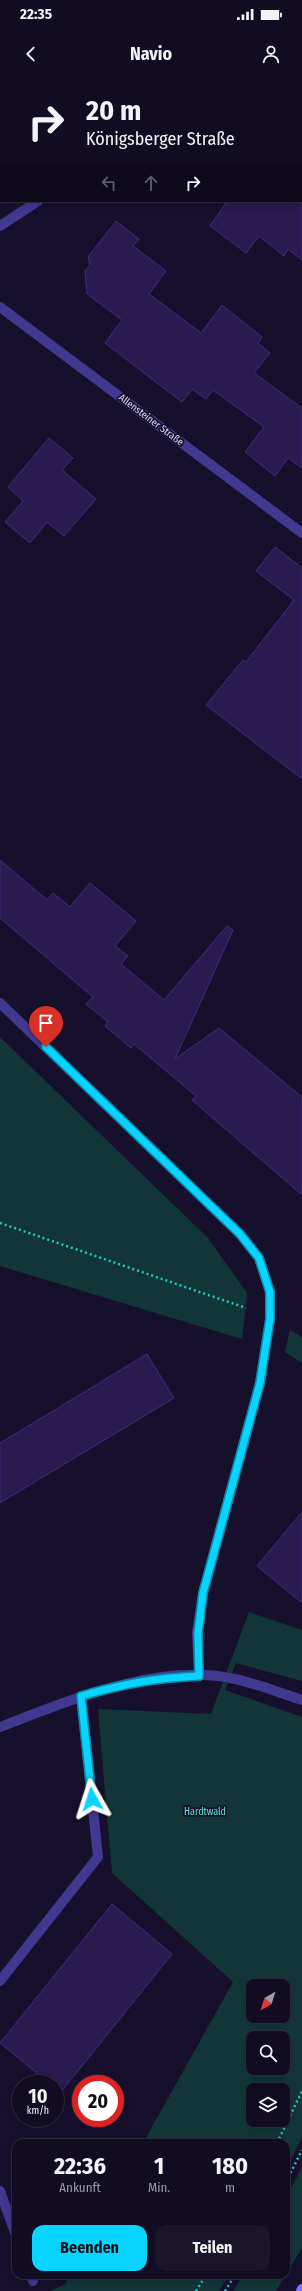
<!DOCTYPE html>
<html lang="de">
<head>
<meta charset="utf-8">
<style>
	:root { --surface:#110c22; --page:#1a152a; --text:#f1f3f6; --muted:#9c9ba5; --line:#302c40; --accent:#08d4ff }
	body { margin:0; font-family:"Fira Sans Condensed",sans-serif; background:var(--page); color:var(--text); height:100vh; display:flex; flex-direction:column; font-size:15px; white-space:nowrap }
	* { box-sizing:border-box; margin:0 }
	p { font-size:13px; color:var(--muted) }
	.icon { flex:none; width:22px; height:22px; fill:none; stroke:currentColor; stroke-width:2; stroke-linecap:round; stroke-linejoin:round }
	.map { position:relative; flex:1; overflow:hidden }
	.drawer { position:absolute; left:12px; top:2059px; width:278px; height:140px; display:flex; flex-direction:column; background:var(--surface); border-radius:12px; box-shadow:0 2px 10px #0003,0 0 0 1px var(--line) }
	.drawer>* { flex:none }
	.guide { position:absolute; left:0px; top:0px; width:302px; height:122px; box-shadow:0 2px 10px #0003,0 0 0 1px var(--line); background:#110c22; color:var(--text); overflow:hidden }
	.needle { width:26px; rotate:219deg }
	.tools { position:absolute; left:246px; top:1899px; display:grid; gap:8px }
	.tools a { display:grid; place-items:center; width:44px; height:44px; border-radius:8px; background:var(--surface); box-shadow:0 2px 10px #0003,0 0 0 1px var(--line); font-size:20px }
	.speed { position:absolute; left:12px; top:1995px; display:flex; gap:8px; font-size:20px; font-weight:700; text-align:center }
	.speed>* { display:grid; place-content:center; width:52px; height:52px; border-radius:50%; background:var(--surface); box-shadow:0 2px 10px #0003,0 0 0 1px var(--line); line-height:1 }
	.speed small { font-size:10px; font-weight:400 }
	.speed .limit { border:6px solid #d22; background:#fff; color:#111 }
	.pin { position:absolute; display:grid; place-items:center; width:34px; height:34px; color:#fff; margin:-41px -17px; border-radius:50% 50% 50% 0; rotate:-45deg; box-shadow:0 0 4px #0007 }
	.pin .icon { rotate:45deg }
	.me { position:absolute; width:44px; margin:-22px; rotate:354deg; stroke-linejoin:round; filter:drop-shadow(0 0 3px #0008) }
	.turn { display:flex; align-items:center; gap:14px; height:84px; padding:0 20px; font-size:18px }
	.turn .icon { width:52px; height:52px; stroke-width:2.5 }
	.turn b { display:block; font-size:28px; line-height:34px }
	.lanes { display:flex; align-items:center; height:38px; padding:0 20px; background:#0003; justify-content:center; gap:20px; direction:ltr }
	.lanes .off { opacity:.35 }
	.eta { display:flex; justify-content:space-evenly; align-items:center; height:68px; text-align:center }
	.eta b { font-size:24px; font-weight:700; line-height:28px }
	.button { display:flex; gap:8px; margin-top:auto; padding:8px 20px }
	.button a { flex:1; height:46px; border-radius:12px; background:var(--accent); color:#111; font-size:16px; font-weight:700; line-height:46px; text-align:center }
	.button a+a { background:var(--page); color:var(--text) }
	.status { display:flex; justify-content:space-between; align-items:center; height:28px; padding:0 20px; background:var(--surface); direction:ltr }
	.status svg { height:11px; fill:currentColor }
	header { display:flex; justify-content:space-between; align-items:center; height:52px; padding:0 20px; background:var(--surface); font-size:18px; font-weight:700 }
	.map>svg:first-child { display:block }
	.green { fill:#123638; fill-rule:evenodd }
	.building { fill:#291a50; stroke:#412b7d }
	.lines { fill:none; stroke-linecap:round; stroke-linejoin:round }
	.path { stroke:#28c5c7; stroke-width:2.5; stroke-dasharray:2 3; stroke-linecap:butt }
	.service { stroke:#41388f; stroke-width:10 }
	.minor { stroke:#41388f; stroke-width:10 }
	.secondary { stroke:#8173ff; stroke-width:10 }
	.route-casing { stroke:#058aa6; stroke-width:10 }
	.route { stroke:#08d4ff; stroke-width:7 }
	.labels { text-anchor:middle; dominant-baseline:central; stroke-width:3.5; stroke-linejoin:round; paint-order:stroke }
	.street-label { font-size:10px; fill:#e2dcff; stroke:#17102d }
	.park-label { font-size:10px; fill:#5ee9d0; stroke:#17102d }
</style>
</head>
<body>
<div class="status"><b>22:35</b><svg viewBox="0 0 49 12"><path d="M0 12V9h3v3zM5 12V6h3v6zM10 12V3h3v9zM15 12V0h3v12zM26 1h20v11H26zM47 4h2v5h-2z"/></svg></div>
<header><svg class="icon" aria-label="back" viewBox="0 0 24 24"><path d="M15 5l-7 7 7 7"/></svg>Navio<svg class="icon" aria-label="person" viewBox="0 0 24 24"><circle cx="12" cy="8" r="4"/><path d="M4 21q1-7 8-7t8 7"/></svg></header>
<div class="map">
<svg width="302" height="2211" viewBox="0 0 302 2211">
	<rect width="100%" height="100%" fill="#17102d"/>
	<path class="green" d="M0 957 208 1158 247 1213 242 1259 0 1186Z
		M290 1250 302 1257V1283L285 1272Z
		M249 1532 302 1550V1601L236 1583 225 1610 302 1637V2057L286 2090V2063H143L233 1902 112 1793 98 1629 211 1634ZM253 1906H283V1936H253ZM253 1958H283V1988H253ZM253 2010H283V2040H253Z
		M302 2087V2168L276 2211H233L243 2195H286V2118Z
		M70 2195H229L219 2211H51L65 2204Z"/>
	<path class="building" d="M227 121H302V180L288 169 284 176 259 156 246 173 210 146Z
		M116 141 139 159 133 166 166 191 149 214 201 253 222 225 262 257 258 263 270 273 254 293 302 328V388L288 378 275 396 245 372 264 347 213 310 206 319 192 309 182 322 105 263 122 240 87 214 85 191 90 185 88 177Z
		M49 358 73 378 62 390 96 419 64 456 47 442 30 463 5 442 23 421 8 407Z
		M275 467 302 488V699L206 625 243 580 246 582 294 520 256 491Z
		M0 780 47 820 53 813 70 827 90 803 136 841 115 866 128 876 121 884 164 920 227 846 233 850 175 979 219 948 302 1017V1115L192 1020 196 1016 134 964 131 968 105 946 108 942 86 924 93 917 0 838Z
		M147 1274 174 1318 0 1423V1363Z
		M302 1432V1523L257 1486Z
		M112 1824 172 1874 61 2012 55 2008V2004H50L0 1963Z"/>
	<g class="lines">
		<path class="path" d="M0 1143 246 1228
			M277 2063 302 2011
			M286 2102 302 2070
			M196 2211 206 2195
			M225 2211 235 2195"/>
		<path class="service" d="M0 1901 98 1777 81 1616
			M0 2111 16 2155
			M31 2195 33 2201"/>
		<path class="minor" d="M235 1 236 0
			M0 146 38 121
			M0 227 302 453
			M0 923 240 1154 259 1178 270 1212V1239L260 1303 203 1513 197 1553 199 1596
			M0 1647C71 1620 158 1582 235 1599 258 1604 280 1613 302 1620"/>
		<path class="secondary" d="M301 2211 302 2209"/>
	</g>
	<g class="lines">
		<g class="route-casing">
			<path id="route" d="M46 967 240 1154 259 1178 270 1212V1239L260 1303 203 1513 198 1553 199 1596C155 1598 123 1604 81 1616L92 1719"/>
		</g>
		<use href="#route" class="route"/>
	</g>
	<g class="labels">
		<g class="street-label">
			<text transform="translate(151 340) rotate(37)">Allensteiner Straße</text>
		</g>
		<g class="park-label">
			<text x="205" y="1732">Hardtwald</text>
		</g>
	</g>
</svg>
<div class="tools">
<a><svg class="needle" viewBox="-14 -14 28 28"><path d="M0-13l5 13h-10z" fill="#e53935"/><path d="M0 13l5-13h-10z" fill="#9c9ba5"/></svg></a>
<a><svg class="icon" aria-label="search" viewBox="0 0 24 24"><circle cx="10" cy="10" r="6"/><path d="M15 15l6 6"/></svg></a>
<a><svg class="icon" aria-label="layers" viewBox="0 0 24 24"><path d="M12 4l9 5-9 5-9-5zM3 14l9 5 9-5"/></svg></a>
</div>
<div class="speed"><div>10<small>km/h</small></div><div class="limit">20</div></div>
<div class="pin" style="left:46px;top:967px;background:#d93025"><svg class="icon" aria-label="arrive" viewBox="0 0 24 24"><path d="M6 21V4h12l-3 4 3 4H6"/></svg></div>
<svg class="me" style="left:92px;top:1719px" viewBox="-20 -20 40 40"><path d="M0-17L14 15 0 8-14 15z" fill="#08d4ff" stroke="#fff" stroke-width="4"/></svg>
<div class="guide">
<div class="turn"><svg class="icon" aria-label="right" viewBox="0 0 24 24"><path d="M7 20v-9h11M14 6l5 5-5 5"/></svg><div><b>20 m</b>Königsberger Straße</div></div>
<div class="lanes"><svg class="icon off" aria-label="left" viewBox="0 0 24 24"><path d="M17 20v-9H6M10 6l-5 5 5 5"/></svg><svg class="icon off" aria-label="ahead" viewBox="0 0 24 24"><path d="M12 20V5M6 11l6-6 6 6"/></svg><svg class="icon" aria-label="right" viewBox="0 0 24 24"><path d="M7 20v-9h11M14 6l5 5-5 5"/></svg></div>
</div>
<section class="drawer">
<div class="eta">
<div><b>22:36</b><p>Ankunft</p></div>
<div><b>1</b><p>Min.</p></div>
<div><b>180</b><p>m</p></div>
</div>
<div class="button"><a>Beenden</a><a>Teilen</a></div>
</section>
</div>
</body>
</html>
